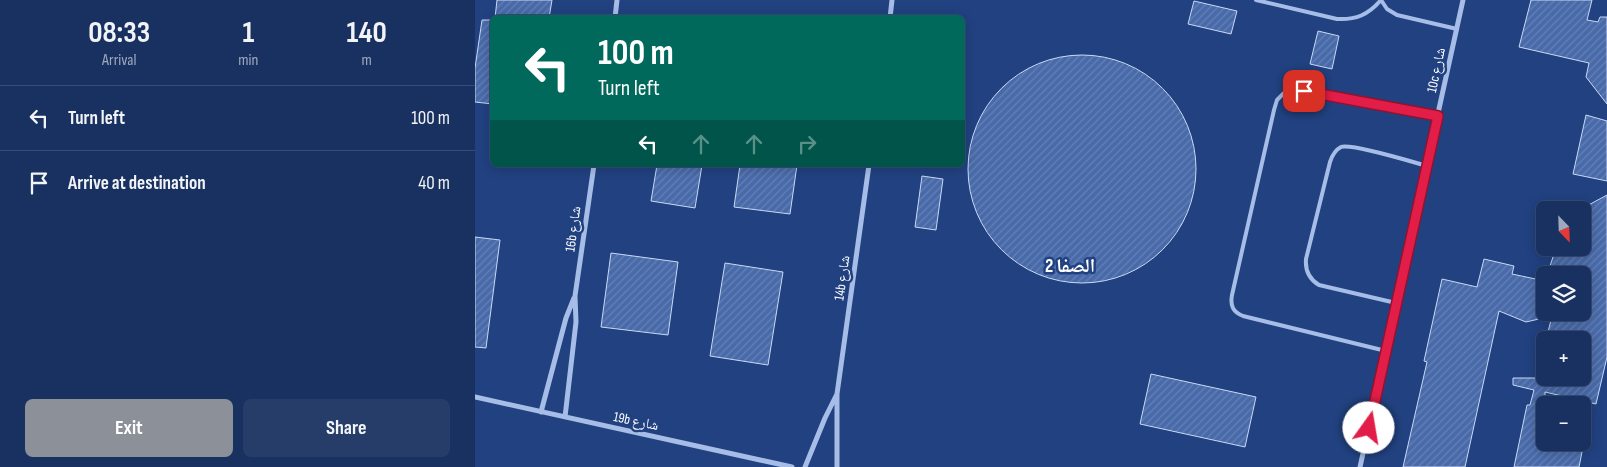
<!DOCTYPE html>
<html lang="en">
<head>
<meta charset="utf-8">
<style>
	:root { --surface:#193160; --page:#263d69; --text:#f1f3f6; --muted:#9fa9bd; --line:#374c75; --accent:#8c9099 }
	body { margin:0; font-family:"Sofia Sans Condensed","Noto Naskh Arabic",sans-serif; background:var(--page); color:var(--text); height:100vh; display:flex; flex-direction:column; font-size:19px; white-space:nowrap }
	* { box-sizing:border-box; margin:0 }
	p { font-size:16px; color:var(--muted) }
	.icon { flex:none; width:28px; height:28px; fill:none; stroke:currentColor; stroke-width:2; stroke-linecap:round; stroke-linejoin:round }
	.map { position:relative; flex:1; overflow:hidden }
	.details { display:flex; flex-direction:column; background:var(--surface); width:475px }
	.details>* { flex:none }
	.banner { position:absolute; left:15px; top:15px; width:475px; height:152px; border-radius:8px; box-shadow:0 2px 12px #0003,0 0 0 1px var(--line); background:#00695c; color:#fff; overflow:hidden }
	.needle { width:32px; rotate:157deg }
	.controls { position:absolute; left:1061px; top:201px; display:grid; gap:10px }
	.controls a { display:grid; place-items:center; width:55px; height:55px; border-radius:8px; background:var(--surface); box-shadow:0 2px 12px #0003,0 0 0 1px var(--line); font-size:25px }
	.pin { position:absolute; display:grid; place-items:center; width:42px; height:42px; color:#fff; margin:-21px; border-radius:10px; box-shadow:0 2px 8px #0006 }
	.me { position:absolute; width:55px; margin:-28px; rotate:13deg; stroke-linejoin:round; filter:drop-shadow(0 0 4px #0008) }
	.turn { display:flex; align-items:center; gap:18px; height:105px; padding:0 25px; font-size:22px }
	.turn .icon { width:65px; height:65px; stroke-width:2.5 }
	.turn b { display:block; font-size:35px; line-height:42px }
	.lanes { display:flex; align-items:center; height:48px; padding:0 25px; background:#0003; justify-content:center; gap:25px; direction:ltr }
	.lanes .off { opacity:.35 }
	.eta { display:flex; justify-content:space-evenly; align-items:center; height:85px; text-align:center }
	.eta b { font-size:30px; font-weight:700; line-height:35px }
	.primary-button { display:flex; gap:10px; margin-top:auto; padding:10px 25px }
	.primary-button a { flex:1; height:58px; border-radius:8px; background:var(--accent); color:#fff; font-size:20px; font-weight:700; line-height:58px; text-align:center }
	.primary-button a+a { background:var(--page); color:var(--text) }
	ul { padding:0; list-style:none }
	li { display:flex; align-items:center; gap:15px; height:65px; padding:0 25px; border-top:1px solid var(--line) }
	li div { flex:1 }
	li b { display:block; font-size:19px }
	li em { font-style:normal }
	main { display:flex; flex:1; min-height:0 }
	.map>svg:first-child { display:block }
	.building { fill:url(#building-hatch); stroke:#c9d9f6 }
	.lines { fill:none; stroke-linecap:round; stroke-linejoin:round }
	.service { stroke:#a6bde7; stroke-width:4 }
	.minor { stroke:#a6bde7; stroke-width:5 }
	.route-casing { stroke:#92132f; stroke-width:12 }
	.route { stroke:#e11d48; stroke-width:9 }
	.labels { text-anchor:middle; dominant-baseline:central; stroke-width:5; stroke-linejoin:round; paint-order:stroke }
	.street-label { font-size:14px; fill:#fff; stroke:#214180 }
	.district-label { font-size:19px; font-weight:bold; fill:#fff; stroke:#214180 }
</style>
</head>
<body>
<main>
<section class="details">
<div class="eta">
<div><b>08:33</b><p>Arrival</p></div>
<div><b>1</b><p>min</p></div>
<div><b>140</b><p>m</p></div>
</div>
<ul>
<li><svg class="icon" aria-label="left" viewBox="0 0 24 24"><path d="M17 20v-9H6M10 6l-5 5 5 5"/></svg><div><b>Turn left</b></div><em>100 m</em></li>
<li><svg class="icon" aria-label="arrive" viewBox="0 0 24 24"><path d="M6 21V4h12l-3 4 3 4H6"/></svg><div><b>Arrive at destination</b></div><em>40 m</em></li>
</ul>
<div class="primary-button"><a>Exit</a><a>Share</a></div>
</section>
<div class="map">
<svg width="1132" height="467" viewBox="0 0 1132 467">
	<defs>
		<pattern id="building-hatch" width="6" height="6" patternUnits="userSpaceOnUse" patternTransform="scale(1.25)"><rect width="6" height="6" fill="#496aa9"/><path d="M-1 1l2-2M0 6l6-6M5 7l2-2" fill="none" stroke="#6480b6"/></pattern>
	</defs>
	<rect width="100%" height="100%" fill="#214180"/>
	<path class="building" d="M22 0H77L74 18H20Z
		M1056 0H1117L1112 20 1123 22 1125 17H1132V104L1111 77 1114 63 1044 47Z
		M719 1 762 11 756 34 713 24Z
		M7 20H18V104L0 102V68Z
		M843 31 864 36 857 69 835 64Z
		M493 169a114 114 0 1 1 228 0a114 114 0 1 1-228 0Z
		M1111 115 1132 121V181L1098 174Z
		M182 165H227L220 208 176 201Z
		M265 165H322L315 214 259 207Z
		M447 176 468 179 461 230 440 227Z
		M1132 195V357L1121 404 1070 392V442H1109L1104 467H1039L1052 405H1055L1059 390 1038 385V378H1062L1063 373 1070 374V378H1108V340H1071L1078 312H1108V275H1072L1081 248H1108V208Z
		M0 237 25 240 11 348 0 347Z
		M136 253 203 262 193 335 126 327Z
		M1009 259 1039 266 1037 274 1070 281V297L1064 319 1051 322 1024 311 990 467H928L952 362 949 361 967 279 1002 287Z
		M250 263 308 272 293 365 235 356Z
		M676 374 781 397 770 447 665 424Z"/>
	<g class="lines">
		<path class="service" d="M781 0 862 19C881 20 893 15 906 0
			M906 0 912 9 922 15 982 29
			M921 303 844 285C834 279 830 271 831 259L855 162C857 156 860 150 866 147 876 143 938 162 952 166
			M911 351 768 316C758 312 755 306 757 295L799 110 802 100 809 93 819 89 848 93 963 116"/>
		<path class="minor" d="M140 18 142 0
			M415 18 417 0
			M0 397 317 467
			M66 412 91 318 99 298
			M90 417 101 322 100 296 119 165
			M330 467 350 418 362 394
			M362 467V394L394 165
			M885 467 988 0"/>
	</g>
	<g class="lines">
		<g class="route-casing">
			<path id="route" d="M829 91 963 116 894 428"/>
		</g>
		<use href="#route" class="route"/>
	</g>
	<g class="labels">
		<g class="street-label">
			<text transform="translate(961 70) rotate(-78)">10c شارع</text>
			<text transform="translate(98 229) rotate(-82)">16b شارع</text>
			<text transform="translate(367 278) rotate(-82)">14b شارع</text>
			<text transform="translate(161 421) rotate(12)">19b شارع</text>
		</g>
		<g class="district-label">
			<text x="595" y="266">الصفا 2</text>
		</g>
	</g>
</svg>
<div class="controls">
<a><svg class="needle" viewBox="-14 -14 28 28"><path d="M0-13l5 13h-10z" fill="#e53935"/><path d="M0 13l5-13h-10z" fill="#9fa9bd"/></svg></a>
<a><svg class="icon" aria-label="layers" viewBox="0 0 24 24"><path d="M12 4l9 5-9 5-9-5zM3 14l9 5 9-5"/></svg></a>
<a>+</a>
<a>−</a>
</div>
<div class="pin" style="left:829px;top:91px;background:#d93025"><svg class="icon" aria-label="arrive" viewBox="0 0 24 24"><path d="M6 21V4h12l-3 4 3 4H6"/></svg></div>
<svg class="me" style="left:894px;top:428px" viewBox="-20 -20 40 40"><circle r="19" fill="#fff"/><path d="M0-13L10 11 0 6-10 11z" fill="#e11d48"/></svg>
<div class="banner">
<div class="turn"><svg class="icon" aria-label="left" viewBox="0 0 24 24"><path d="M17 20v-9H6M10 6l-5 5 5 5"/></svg><div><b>100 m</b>Turn left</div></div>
<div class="lanes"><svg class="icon" aria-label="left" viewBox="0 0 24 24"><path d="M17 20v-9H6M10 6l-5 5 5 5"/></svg><svg class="icon off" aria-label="ahead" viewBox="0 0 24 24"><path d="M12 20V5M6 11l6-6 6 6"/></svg><svg class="icon off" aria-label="ahead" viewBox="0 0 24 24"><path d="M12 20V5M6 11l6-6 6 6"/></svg><svg class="icon off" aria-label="right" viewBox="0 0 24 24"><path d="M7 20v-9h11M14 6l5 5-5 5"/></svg></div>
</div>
</div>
</main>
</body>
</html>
